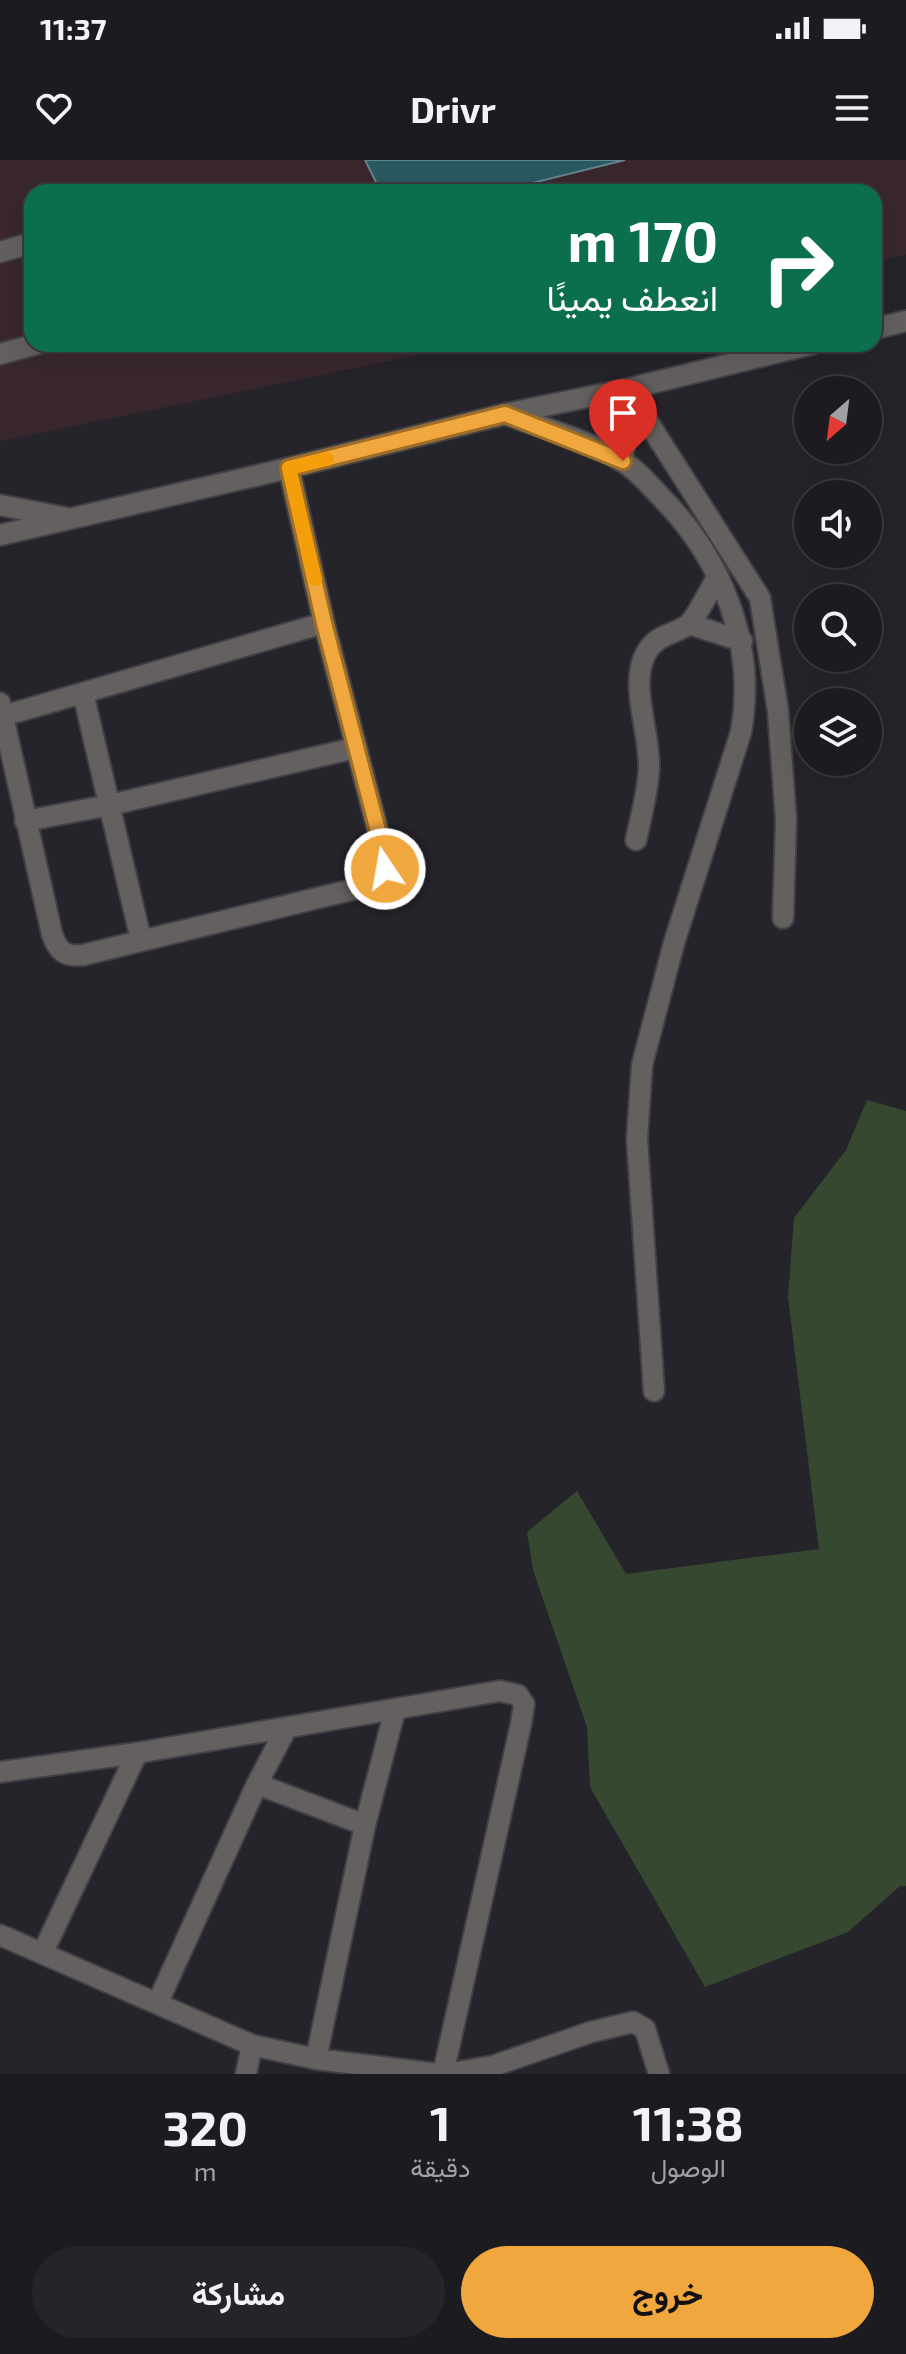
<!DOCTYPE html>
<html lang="ar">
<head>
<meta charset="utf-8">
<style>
	:root { --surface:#1c1b20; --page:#252429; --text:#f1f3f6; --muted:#a0a1a5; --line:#3a393e; --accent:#efa73e }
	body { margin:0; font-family:"Exo 2",Vazirmatn,sans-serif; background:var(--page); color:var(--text); direction:rtl; height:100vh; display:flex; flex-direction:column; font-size:30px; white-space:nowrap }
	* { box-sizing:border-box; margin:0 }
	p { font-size:26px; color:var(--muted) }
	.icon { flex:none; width:44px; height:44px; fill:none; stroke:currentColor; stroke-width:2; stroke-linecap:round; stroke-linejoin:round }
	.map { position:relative; height:1914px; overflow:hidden; direction:ltr }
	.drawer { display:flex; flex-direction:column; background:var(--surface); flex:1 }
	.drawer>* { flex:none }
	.guide { position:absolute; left:24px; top:24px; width:858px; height:168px; border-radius:24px; box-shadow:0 8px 32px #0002,0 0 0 2px var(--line); direction:rtl; background:#0b6e4f; color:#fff; overflow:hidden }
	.needle { width:52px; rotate:208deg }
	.fabs { position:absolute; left:794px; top:216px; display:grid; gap:16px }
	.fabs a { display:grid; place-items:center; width:88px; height:88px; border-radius:50%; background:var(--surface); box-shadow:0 8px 32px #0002,0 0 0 2px var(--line); font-size:40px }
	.pin { position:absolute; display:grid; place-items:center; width:68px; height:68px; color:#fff; margin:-82px -34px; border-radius:50% 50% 50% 0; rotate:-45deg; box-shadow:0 0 8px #0007 }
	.pin .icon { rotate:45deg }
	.me { position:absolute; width:88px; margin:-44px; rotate:348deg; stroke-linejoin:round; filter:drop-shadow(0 0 6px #0008) }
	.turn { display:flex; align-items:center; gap:28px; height:168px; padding:0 32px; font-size:36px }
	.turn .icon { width:104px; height:104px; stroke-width:2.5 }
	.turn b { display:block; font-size:56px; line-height:68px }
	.eta { display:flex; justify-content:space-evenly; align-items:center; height:136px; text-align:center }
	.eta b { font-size:48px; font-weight:700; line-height:56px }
	.primary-button { display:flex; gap:16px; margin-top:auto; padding:16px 32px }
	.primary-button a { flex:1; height:92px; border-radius:48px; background:var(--accent); color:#111; font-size:32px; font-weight:700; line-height:92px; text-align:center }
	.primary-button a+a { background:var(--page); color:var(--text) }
	.status { display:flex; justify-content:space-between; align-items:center; height:56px; padding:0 40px; background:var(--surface); direction:ltr }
	.status svg { height:22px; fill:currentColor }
	header { display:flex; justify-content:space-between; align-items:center; height:104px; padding:0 32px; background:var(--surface); font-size:36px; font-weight:700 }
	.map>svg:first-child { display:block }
	.industrial { fill:#39272d }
	.green { fill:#374830 }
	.water { fill:#2b5962; stroke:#65858d; stroke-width:2 }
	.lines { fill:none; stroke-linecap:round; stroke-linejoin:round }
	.minor-casing { stroke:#424047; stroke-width:24 }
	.minor { stroke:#656060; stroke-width:20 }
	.route-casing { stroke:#9b6d28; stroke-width:20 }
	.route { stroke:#efa73e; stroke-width:14 }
	.slow { stroke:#f59e0b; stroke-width:14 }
</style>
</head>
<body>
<div class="status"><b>11:37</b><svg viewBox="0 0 49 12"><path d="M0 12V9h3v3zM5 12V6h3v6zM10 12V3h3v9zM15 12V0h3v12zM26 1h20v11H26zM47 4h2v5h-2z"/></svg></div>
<header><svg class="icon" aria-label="menu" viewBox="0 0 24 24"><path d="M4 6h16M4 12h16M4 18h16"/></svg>Drivr<svg class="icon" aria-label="heart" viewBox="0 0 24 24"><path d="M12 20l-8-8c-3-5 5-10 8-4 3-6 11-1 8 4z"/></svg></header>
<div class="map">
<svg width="906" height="1914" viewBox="0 0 906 1914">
	<rect width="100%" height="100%" fill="#26242b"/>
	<path class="industrial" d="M0 0H906V95L874 101V32H32V184H472L0 281Z"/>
	<path class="green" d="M867 940 906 951V1726H900L848 1772 705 1827 590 1627 587 1567 533 1410 527 1372 577 1331 626 1414 819 1389 788 1137 794 1058 846 990Z"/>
	<path class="water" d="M365 0H625L496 32H381Z"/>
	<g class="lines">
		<g class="minor-casing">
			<path id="minor" d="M0 92 32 83
				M874 169 906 161
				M0 194 37 184
				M627 229 760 438 778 551 786 660 783 758
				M505 254C540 267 592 281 623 302 637 310 648 323 659 335 721 397 757 483 741 572L674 783 642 905 637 979 654 1231
				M623 301 627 229
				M0 345 67 358
				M0 375 289 308 505 254 627 229 812 184
				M689 464 742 481
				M83 533 141 780
				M0 543 52 774C58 791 64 797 83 795L363 727C377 723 385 717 386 702L324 463 289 308
				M3 556 324 463
				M25 661 110 645 355 588
				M636 680C641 656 648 632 649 608 650 572 629 524 646 493 658 472 677 475 690 463 701 450 709 430 718 416
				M0 1612 137 1593 500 1531 518 1535 524 1544 521 1564 443 1914
				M257 1624 365 1665
				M0 1775 252 1885 316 1899 438 1914
				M43 1792 137 1593
				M158 1842 257 1624 286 1569
				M316 1899 365 1665 395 1550
				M246 1914 252 1885
				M446 1914 493 1906 591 1872 633 1862 645 1869 659 1914"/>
		</g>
		<use href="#minor" class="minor"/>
	</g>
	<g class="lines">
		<g class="route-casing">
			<path id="route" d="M385 709 386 702 324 463 289 308 505 254 623 301"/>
		</g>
		<use href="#route" class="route"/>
		<path class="slow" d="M315 419 289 308 327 299"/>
	</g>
</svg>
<div class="fabs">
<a><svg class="needle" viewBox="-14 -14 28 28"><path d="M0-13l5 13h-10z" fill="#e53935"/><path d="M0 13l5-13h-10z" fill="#a0a1a5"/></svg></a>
<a><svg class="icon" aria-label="sound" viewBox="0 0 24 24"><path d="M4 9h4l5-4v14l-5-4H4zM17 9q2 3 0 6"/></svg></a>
<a><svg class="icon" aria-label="search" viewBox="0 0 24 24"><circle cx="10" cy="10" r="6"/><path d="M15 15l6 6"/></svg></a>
<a><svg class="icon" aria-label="layers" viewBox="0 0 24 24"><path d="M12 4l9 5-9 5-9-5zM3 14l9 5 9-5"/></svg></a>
</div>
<div class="pin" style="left:623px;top:301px;background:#d93025"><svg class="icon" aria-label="arrive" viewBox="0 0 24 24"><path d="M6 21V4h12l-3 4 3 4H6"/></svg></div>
<svg class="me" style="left:385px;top:709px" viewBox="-20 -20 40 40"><circle r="17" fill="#efa73e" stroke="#fff" stroke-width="3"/><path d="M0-11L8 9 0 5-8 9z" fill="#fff"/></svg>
<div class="guide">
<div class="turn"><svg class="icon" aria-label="right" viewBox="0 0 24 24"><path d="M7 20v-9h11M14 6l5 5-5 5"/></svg><div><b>170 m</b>انعطف يمينًا</div></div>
</div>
</div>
<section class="drawer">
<div class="eta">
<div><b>11:38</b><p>الوصول</p></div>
<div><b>1</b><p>دقيقة</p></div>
<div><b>320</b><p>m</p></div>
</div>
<div class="primary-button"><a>خروج</a><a>مشاركة</a></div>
</section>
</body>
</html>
